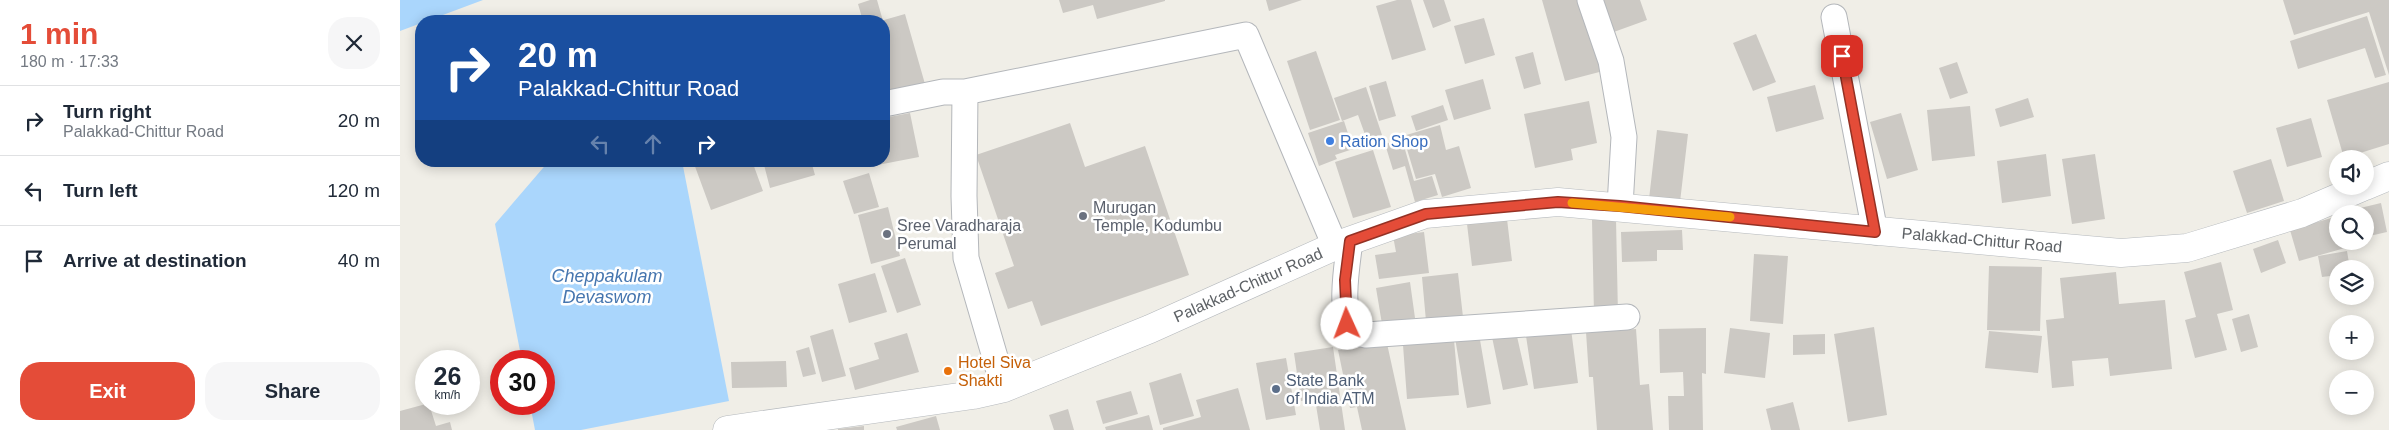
<!DOCTYPE html>
<html lang="en">
<head>
<meta charset="utf-8">
<style>
	:root { --surface:#fff; --page:#f6f6f7; --text:#1f2937; --muted:#747a83; --line:#e0e1e3; --accent:#e44c38 }
	body { margin:0; font-family:Arial,sans-serif; background:var(--page); color:var(--text); height:100vh; display:flex; flex-direction:column; font-size:19px; white-space:nowrap }
	* { box-sizing:border-box; margin:0 }
	p { font-size:16px; color:var(--muted) }
	.icon { flex:none; width:28px; height:28px; fill:none; stroke:currentColor; stroke-width:2; stroke-linecap:round; stroke-linejoin:round }
	.map { position:relative; flex:1; overflow:hidden }
	.drawer { display:flex; flex-direction:column; background:var(--surface); width:400px }
	.drawer>* { flex:none }
	.top-card { position:absolute; left:15px; top:15px; width:475px; height:152px; border-radius:20px; box-shadow:0 2px 12px #0003; background:#1a4fa0; color:#fff; overflow:hidden }
	.buttons { position:absolute; left:1929px; top:150px; display:grid; gap:10px }
	.buttons a { display:grid; place-items:center; width:45px; height:45px; border-radius:50%; background:var(--surface); box-shadow:0 2px 12px #0003; font-size:25px }
	.speed { position:absolute; left:15px; top:350px; display:flex; gap:10px; font-size:25px; font-weight:700; text-align:center }
	.speed>* { display:grid; place-content:center; width:65px; height:65px; border-radius:50%; background:var(--surface); box-shadow:0 2px 12px #0003; line-height:1 }
	.speed small { font-size:12px; font-weight:400 }
	.speed .limit { border:8px solid #d22; background:#fff; color:#111 }
	.pin { position:absolute; display:grid; place-items:center; width:42px; height:42px; color:#fff; margin:-21px; border-radius:10px; box-shadow:0 2px 8px #0006 }
	.me { position:absolute; width:55px; margin:-28px; rotate:358deg; stroke-linejoin:round; filter:drop-shadow(0 0 4px #0008) }
	.turn { display:flex; align-items:center; gap:18px; height:105px; padding:0 20px; font-size:22px }
	.turn .icon { width:65px; height:65px; stroke-width:2.5 }
	.turn b { display:block; font-size:35px; line-height:42px }
	.lanes { display:flex; align-items:center; height:48px; padding:0 20px; background:#0003; justify-content:center; gap:25px; direction:ltr }
	.lanes .off { opacity:.35 }
	.round { display:grid; place-items:center; flex:none; width:52px; height:52px; border-radius:20px; background:var(--page) }
	.head { display:flex; align-items:center; justify-content:space-between; height:85px; padding:0 20px }
	h1 { font-size:30px; font-weight:600; line-height:38px; color:var(--accent) }
	.action { display:flex; gap:10px; margin-top:auto; padding:10px 20px }
	.action a { flex:1; height:58px; border-radius:20px; background:var(--accent); color:#fff; font-size:20px; font-weight:600; line-height:58px; text-align:center }
	.action a+a { background:var(--page); color:var(--text) }
	ul { padding:0; list-style:none }
	li { display:flex; align-items:center; gap:15px; height:70px; padding:0 20px; border-top:1px solid var(--line) }
	li div { flex:1 }
	li b { display:block; font-size:19px }
	li em { font-style:normal }
	main { display:flex; flex:1; min-height:0 }
	.map>svg:first-child { display:block }
	.water { fill:#aad6fc }
	.building { fill:#ccc9c4 }
	.lines { fill:none; stroke-linecap:round; stroke-linejoin:round }
	.minor-casing { stroke:#b4b7bb; stroke-width:27 }
	.secondary-casing { stroke:#b5b9bd; stroke-width:29 }
	.minor { stroke:#fff; stroke-width:25 }
	.secondary { stroke:#fff; stroke-width:28 }
	.route-casing { stroke:#943124; stroke-width:12 }
	.route { stroke:#e44c38; stroke-width:9 }
	.slow { stroke:#f59e0b; stroke-width:9 }
	.shop-dot { fill:#3f7fe0; stroke:#fff; stroke-width:2 }
	.worship-dot { fill:#6b7280; stroke:#fff; stroke-width:2 }
	.food-dot { fill:#e8710a; stroke:#fff; stroke-width:2 }
	.service-dot { fill:#5c6f8a; stroke:#fff; stroke-width:2 }
	.labels { text-anchor:middle; dominant-baseline:central; stroke-width:5; stroke-linejoin:round; paint-order:stroke }
	.shop-label { font-size:16px; fill:#366cbe; stroke:#fff; text-anchor:start }
	.worship-label { font-size:16px; fill:#5b616d; stroke:#fff; text-anchor:start }
	.street-label { font-size:16px; fill:#5e6266; stroke:#fff }
	.food-label { font-size:16px; fill:#c56008; stroke:#fff; text-anchor:start }
	.service-label { font-size:16px; fill:#4e5e75; stroke:#fff; text-anchor:start }
	.water-label { font-size:18px; font-style:italic; fill:#4676af; stroke:#fff }
</style>
</head>
<body>
<main>
<section class="drawer">
<div class="head"><div><h1>1 min</h1><p>180 m · 17:33</p></div><a class="round"><svg class="icon" aria-label="close" viewBox="0 0 24 24"><path d="M6 6l12 12M18 6L6 18"/></svg></a></div>
<ul>
<li><svg class="icon" aria-label="right" viewBox="0 0 24 24"><path d="M7 20v-9h11M14 6l5 5-5 5"/></svg><div><b>Turn right</b><p>Palakkad-Chittur Road</p></div><em>20 m</em></li>
<li><svg class="icon" aria-label="left" viewBox="0 0 24 24"><path d="M17 20v-9H6M10 6l-5 5 5 5"/></svg><div><b>Turn left</b></div><em>120 m</em></li>
<li><svg class="icon" aria-label="arrive" viewBox="0 0 24 24"><path d="M6 21V4h12l-3 4 3 4H6"/></svg><div><b>Arrive at destination</b></div><em>40 m</em></li>
</ul>
<div class="action"><a>Exit</a><a>Share</a></div>
</section>
<div class="map">
<svg width="1989" height="430" viewBox="0 0 1989 430">
	<rect width="100%" height="100%" fill="#f0eee7"/>
	<path class="water" d="M0 0H83L0 31Z
		M149 161H282L329 401 181 430H135L130 404H144V361H122L95 224Z"/>
	<path class="building" d="M470 0H477L483 21H463L458 4Z
		M659 0H765V1L697 19 693 5 663 13Z
		M866 0H902L869 11Z
		M997 0H1011L1026 50 992 60 976 6Z
		M1023 0H1044L1051 21 1033 28Z
		M1142 0H1187L1207 70 1165 81Z
		M1200 0H1240L1247 20 1211 33Z
		M1883 0H1989V75L1969 12 1894 35Z
		M505 14 525 84 484 94V20Z
		M1967 16 1986 75 1975 78 1965 48 1898 69 1890 41Z
		M1084 18 1095 55 1065 64 1054 26Z
		M1356 34 1376 82 1353 91 1333 43Z
		M916 51 940 120 910 130 887 61Z
		M1133 52 1141 84 1124 89 1115 57Z
		M1557 62 1568 93 1550 99 1539 68Z
		M1083 79 1091 109 1054 120 1045 90Z
		M986 81 996 116 979 121 969 86Z
		M1989 82V144L1944 158 1927 100Z
		M1415 85 1424 119 1376 132 1367 97Z
		M966 87 982 135 967 140 958 115 942 121 934 98Z
		M1628 98 1634 117 1600 127 1595 109Z
		M1189 101 1197 143 1171 149 1173 160 1135 168 1124 114Z
		M1043 105 1048 120 1016 131 1011 116Z
		M1570 106 1575 156 1532 161 1527 110Z
		M510 113 519 157 467 167 466 161H484V118Z
		M1501 113 1518 170 1487 179 1470 122Z
		M1911 118 1922 157 1887 167 1876 128Z
		M944 121 953 149 935 155 937 159 919 166 908 133Z
		M670 123 685 167 745 146 789 275 641 326 632 301 608 309 595 273 614 266 576 155Z
		M1040 125 1046 150 1059 146 1071 188 1042 197 1035 174 1016 179 1003 136Z
		M1257 130 1288 134 1280 202 1249 199Z
		M1002 139 1014 181 1032 176 1038 195 1015 202 1005 166 993 170 985 144Z
		M973 150 991 207 953 218 935 162Z
		M1646 154 1651 196 1602 203 1597 161Z
		M1695 154 1705 219 1672 224 1662 159Z
		M1871 159 1884 201 1847 213 1833 171Z
		M293 161H352L363 191 311 210Z
		M363 161H411L415 175 370 188Z
		M469 173 479 207 454 214 443 181Z
		M1981 203 1987 232 1965 237V214H1957L1956 209Z
		M488 207 500 256 471 264 458 215Z
		M1938 216V241H1951L1952 246 1899 261 1890 230Z
		M1107 219 1112 261 1072 266 1067 224Z
		M1216 219 1218 315H1194L1192 220Z
		M1282 230 1283 250H1257V261L1222 262 1221 232Z
		M1024 232 1029 273 979 279 975 255 996 252 993 236Z
		M1878 240 1886 263 1861 273 1853 249Z
		M1947 251 1950 269H1938V275L1922 277 1918 256Z
		M1354 254 1388 256 1383 324 1350 321Z
		M505 258 521 305 497 313 481 266Z
		M1821 262 1833 310 1817 314 1827 350 1795 358 1785 320 1796 317 1784 272Z
		M1589 266 1642 267 1640 331 1587 330Z
		M1716 272 1719 304 1765 300 1772 369 1710 376 1708 358 1672 361 1674 386 1652 388 1646 320 1664 318 1660 278Z
		M475 273 487 312 449 323 438 284Z
		M1058 273 1063 317 1026 321 1022 277Z
		M1010 282 1015 318 982 324 976 288Z
		M1849 314 1858 347 1841 352 1832 319Z
		M1474 327 1487 415 1448 422 1434 334Z
		M1306 328V374L1302 373 1303 430H1269L1268 396H1284L1283 372 1260 373 1259 329Z
		M1330 328 1370 333 1365 378 1324 373Z
		M433 329 446 376 422 382 410 336Z
		M1171 329 1178 383 1134 389 1126 336Z
		M1236 329 1240 385 1249 384 1253 430H1197L1193 377H1189L1186 332Z
		M1589 331 1642 336 1638 373 1585 368Z
		M1116 332 1128 385 1103 390 1092 337Z
		M507 333 519 372 455 390 449 368 479 359 474 343Z
		M1079 334 1091 404 1067 408 1055 338Z
		M1425 334V354L1393 355V335Z
		M986 339 1006 430H962L957 407 950 408 938 350Z
		M1054 340 1059 395 1007 399 1003 345Z
		M409 347 416 374 403 377 396 351Z
		M933 347 945 430H920L915 399 901 401 894 353Z
		M886 358 896 415 866 420 856 363Z
		M386 361 387 387 332 388 331 362Z
		M781 373 794 416 760 425 749 383Z
		M838 388 850 430H763V428L801 417 796 400Z
		M731 391 738 414 703 424 696 401Z
		M1393 402 1400 430H1371L1366 409Z
		M26 404H29L36 426 50 422 52 430H0V411Z
		M668 409 674 430H654L649 415Z
		M749 415 753 430H706L705 427Z
		M536 416 540 430H497L496 427Z
		M464 426V430H438V429Z"/>
	<g class="lines">
		<g class="minor-casing">
			<path id="minor" d="M1190 0 1211 61 1224 137 1220 206
				M1434 17 1475 232
				M565 92 564 196 566 258 604 388
				M484 104 543 92H565L846 35 935 246
				M950 241C947 265 939 311 952 332L966 335 1227 317"/>
		</g>
		<g class="secondary-casing">
			<path id="secondary" d="M1965 186 1989 176
				M327 430 573 395 604 388 750 329 935 246 1025 214 1158 202 1721 253 1787 248 1902 213 1965 186"/>
		</g>
		<use href="#minor" class="minor"/>
		<use href="#secondary" class="secondary"/>
	</g>
	<g class="lines">
		<g class="route-casing">
			<path id="route" d="M947 324 945 280 950 241 1026 214 1158 202 1220 206 1475 232 1442 56"/>
		</g>
		<use href="#route" class="route"/>
		<path class="slow" d="M1172 203 1330 217"/>
	</g>
	<circle class="shop-dot" cx="930" cy="141" r="5"/>
	<g class="worship-dot">
		<circle cx="683" cy="216" r="5"/>
		<circle cx="487" cy="234" r="5"/>
	</g>
	<circle class="food-dot" cx="548" cy="371" r="5"/>
	<circle class="service-dot" cx="876" cy="389" r="5"/>
	<g class="labels">
		<g class="shop-label">
			<text x="940" y="141">Ration Shop</text>
		</g>
		<g class="worship-label">
			<text x="693" y="207">Murugan<tspan x="693" dy="18">Temple, Kodumbu</tspan></text>
			<text x="497" y="225">Sree Varadharaja<tspan x="497" dy="18">Perumal</tspan></text>
		</g>
		<g class="street-label">
			<text transform="translate(1582 240) rotate(5)">Palakkad-Chittur Road</text>
			<text transform="translate(848 285) rotate(-24)">Palakkad-Chittur Road</text>
		</g>
		<g class="food-label">
			<text x="558" y="362">Hotel Siva<tspan x="558" dy="18">Shakti</tspan></text>
		</g>
		<g class="service-label">
			<text x="886" y="380">State Bank<tspan x="886" dy="18">of India ATM</tspan></text>
		</g>
		<g class="water-label">
			<text x="207" y="276">Cheppakulam<tspan x="207" dy="21">Devaswom</tspan></text>
		</g>
	</g>
</svg>
<div class="buttons">
<a><svg class="icon" aria-label="sound" viewBox="0 0 24 24"><path d="M4 9h4l5-4v14l-5-4H4zM17 9q2 3 0 6"/></svg></a>
<a><svg class="icon" aria-label="search" viewBox="0 0 24 24"><circle cx="10" cy="10" r="6"/><path d="M15 15l6 6"/></svg></a>
<a><svg class="icon" aria-label="layers" viewBox="0 0 24 24"><path d="M12 4l9 5-9 5-9-5zM3 14l9 5 9-5"/></svg></a>
<a>+</a>
<a>−</a>
</div>
<div class="speed"><div>26<small>km/h</small></div><div class="limit">30</div></div>
<div class="pin" style="left:1442px;top:56px;background:#d93025"><svg class="icon" aria-label="arrive" viewBox="0 0 24 24"><path d="M6 21V4h12l-3 4 3 4H6"/></svg></div>
<svg class="me" style="left:947px;top:324px" viewBox="-20 -20 40 40"><circle r="19" fill="#fff"/><path d="M0-13L10 11 0 6-10 11z" fill="#e44c38"/></svg>
<div class="top-card">
<div class="turn"><svg class="icon" aria-label="right" viewBox="0 0 24 24"><path d="M7 20v-9h11M14 6l5 5-5 5"/></svg><div><b>20 m</b>Palakkad-Chittur Road</div></div>
<div class="lanes"><svg class="icon off" aria-label="left" viewBox="0 0 24 24"><path d="M17 20v-9H6M10 6l-5 5 5 5"/></svg><svg class="icon off" aria-label="ahead" viewBox="0 0 24 24"><path d="M12 20V5M6 11l6-6 6 6"/></svg><svg class="icon" aria-label="right" viewBox="0 0 24 24"><path d="M7 20v-9h11M14 6l5 5-5 5"/></svg></div>
</div>
</div>
</main>
</body>
</html>
